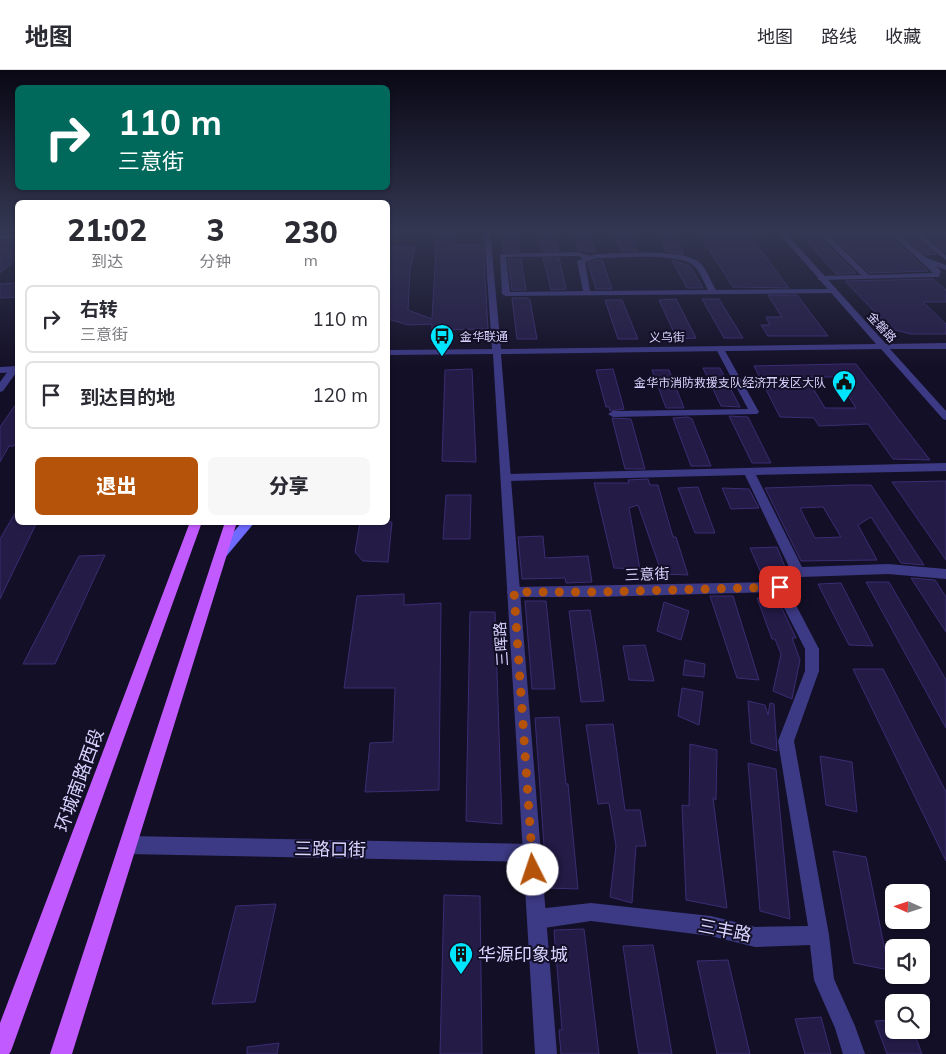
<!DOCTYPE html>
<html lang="zh">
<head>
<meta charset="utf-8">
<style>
	:root { --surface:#fff; --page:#f7f7f7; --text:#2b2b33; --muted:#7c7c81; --line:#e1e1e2; --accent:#b45309 }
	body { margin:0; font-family:Mulish,"Noto Sans SC",sans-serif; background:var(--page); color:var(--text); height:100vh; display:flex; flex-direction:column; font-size:19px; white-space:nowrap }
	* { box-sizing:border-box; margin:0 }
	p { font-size:16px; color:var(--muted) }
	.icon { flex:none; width:28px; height:28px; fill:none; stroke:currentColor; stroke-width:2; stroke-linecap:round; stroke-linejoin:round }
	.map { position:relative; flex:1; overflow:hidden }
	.details { position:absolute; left:15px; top:130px; width:375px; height:325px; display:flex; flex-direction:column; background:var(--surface); border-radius:8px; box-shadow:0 1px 4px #0004 }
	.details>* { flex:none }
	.banner { position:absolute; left:15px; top:15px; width:375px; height:105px; border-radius:8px; box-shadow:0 1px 4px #0004; background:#00695c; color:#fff; overflow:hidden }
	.needle { width:32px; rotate:273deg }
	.controls { position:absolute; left:885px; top:814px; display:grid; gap:10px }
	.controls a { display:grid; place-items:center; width:45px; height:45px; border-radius:8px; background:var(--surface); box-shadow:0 1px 4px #0004; font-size:25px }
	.pin { position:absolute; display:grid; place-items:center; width:42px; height:42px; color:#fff; margin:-21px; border-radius:10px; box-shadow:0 2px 8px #0006 }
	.me { position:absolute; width:55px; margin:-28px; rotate:356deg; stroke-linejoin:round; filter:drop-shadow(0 0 4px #0008) }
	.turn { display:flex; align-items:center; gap:18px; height:105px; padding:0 20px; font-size:22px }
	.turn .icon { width:65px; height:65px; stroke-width:2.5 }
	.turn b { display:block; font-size:35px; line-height:42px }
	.eta { display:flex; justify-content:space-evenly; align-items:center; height:85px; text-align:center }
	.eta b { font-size:30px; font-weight:800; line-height:35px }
	.action { display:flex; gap:10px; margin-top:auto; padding:10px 20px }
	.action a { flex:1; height:58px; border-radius:8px; background:var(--accent); color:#fff; font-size:20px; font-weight:800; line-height:58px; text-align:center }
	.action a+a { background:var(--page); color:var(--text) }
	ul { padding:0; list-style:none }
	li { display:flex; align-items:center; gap:15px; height:68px; margin:0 10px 8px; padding:0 10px; border:2px solid var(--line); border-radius:8px }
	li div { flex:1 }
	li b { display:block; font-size:19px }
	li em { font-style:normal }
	header { display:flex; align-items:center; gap:30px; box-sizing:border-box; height:70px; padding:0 25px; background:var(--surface); border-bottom:1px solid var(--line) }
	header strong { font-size:24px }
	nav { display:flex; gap:28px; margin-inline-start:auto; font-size:18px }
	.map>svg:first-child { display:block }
	.building { fill:#241b47; stroke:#3b2d73; fill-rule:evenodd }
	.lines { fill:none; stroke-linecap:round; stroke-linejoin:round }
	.minor { fill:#3d3a85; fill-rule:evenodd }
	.tertiary { fill:#3d3a85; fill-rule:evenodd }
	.secondary { fill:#6f6bff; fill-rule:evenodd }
	.primary { fill:#c25bff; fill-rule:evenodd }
	.route { stroke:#b45309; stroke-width:9; stroke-dasharray:0 16.2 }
	.labels { text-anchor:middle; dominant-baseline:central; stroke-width:4; stroke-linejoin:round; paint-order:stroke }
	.far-street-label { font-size:12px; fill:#d9d4ff; stroke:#130f26 }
	.far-poi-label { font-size:12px; fill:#d9d4ff; stroke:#130f26; text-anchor:start }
	.street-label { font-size:15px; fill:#d9d4ff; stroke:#130f26 }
	.near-street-label { font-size:18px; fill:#d9d4ff; stroke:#130f26 }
	.near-poi-label { font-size:18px; fill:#d9d4ff; stroke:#130f26; text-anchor:start }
</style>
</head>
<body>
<header>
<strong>地图</strong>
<nav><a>地图</a><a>路线</a><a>收藏</a></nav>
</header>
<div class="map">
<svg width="946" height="984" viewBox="0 0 946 984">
	<rect width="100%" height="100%" fill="#130f26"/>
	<path class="building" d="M437 161H455L454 175H483L488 259 432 260V254L408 255 388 249 391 201H388V197L391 176H415L410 200 408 240 432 249Z
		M502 161H518L519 182H503Z
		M538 161H554L558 181H542Z
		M573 161H589L595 182 578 180Z
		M613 161H629L637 181H621Z
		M657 161H672L684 184 666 181Z
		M697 161H746L789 218 733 217Z
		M900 163H910L936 184 925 185Z
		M922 163H946V183Z
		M864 164H888L928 201 870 203 831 166Z
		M802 166H818L856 203 836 204Z
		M18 170V188L0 203V171Z
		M543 188H559L566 219 551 220Z
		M508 189H521L526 220H512Z
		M597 190H602L612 219H596L588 193Z
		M672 190 690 196 703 218H687Z
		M933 209 946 220V232H923L946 254V264H911L891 259 845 211Z
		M18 213V227L0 228V214Z
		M768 225H797L828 266H768L761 255H770L766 247H782Z
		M512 228H528L530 230 537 269H517Z
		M676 229 696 268 677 269 659 230Z
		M702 229H719L743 268H724Z
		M605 230H622L638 269H618Z
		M843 294H856L930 390 893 389 868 354 819 356 814 348 780 347 754 296ZM806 307H836L856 338H825Z
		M703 298H720L740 337 721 336Z
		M472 299 476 392 442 391 445 300Z
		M613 299 624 339 610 341 609 337H606L596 300Z
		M652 300H669L684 338H666Z
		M18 331V369L14 376H9L0 392V357Z
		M729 346 748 347 771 393H752Z
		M688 347 692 349 711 396H691L673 348Z
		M612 348 631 349 645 399H625Z
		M648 409 650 415H658L673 467H676L688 505 662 504 638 435 629 438 640 499 614 498 594 413H629L628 410Z
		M946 411V490L892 412Z
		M851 415H871L924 495 901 493 871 447 858 455 877 490 801 491 765 418ZM823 437 841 467 815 468 800 438Z
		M698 417 715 463H695L678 418Z
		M722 418 749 419 759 438 731 439Z
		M446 425H471L470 469H443Z
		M18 438V452H37L0 529V469Z
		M360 452H392L388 492 363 491 355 482Z
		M543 466 545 488 588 486 592 512 566 513 565 508 522 509 518 467Z
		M777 477 787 502 761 503 750 478Z
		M105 485 55 594H23L79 486Z
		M911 508 935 510 946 527V562Z
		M866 512H889L946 610V658Z
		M841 513 873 576 849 575 818 514Z
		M404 524V535L441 533 439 720 365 722 370 673 393 672 395 618H344L357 526Z
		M710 526H733L759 610 737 608Z
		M757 528H777L796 568H792L800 590 792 629 773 621 781 584 775 569H772Z
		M525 531H546L555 619H532Z
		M664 532 689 541 681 570 657 561Z
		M590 540 597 582 604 631 581 632 569 541Z
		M470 542H495L502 754 466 751Z
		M645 575 654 611 629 610 623 576Z
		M685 590 705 594 704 607 683 605Z
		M853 599H883L946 722V791Z
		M682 618 703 622 699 655 678 646Z
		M748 631 765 635 768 645 770 633 774 634 777 681 751 673Z
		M559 647 566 714H568L578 819 547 818 535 648Z
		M613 654 625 740H640L646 776H636L632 833 610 827 616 776 609 733 598 734 586 655Z
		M690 674 717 680 716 730 713 728 727 838 686 830 682 735 689 736Z
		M820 686 852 692 857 742 826 735Z
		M748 693 776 699 790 849 760 841Z
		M833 781 866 787 889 900 854 893Z
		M444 825 480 826 482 984H440Z
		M276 834 255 932 212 934 236 836Z
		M584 859 599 984H561L559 960H562L554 860Z
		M653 875 672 984H639L636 967 623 876Z
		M728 890 750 984H717L697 891Z
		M821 947 831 984H805L795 949Z
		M894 950V960H913L922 984H887L875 951Z
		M279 973 277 984H247V977Z"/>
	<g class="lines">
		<path class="minor" d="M875 161 827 164 869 205 933 203 888 161H895L925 187 946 195V200L936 196 941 201 939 207H936L821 210H818V206L861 205 819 164 781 165 778 163 780 161Z
			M910 161H917L946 185V190Z
			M579 182 590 186 596 184C621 184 681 177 700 193 707 199 711 212 716 220L833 219 837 221 833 223 506 226 502 224 500 184ZM578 186 583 188 577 191 583 221 510 222 506 187ZM597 188C618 188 679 182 694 196 700 201 704 213 708 220L590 221 585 192Z
			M720 276 724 279 759 342 757 344 613 347 608 344 613 341 748 339 716 279Z
			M14 296 17 297 18 300 3 321 0 322V312L11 297Z
			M946 393V401L756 405 802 497 888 494 946 499V509L888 504 801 507 787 518 819 579V601L794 671 829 865 834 909 855 956 865 984H843L835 958 814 910 810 875 755 877 711 866 591 851 537 859 530 856 527 849 530 842 537 839 591 833 711 846 755 857 808 856 778 671 805 601V579L776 522 598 527H514L509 526 507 522 509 518 514 517 777 512 791 501 745 405 507 411 503 410 502 407 503 404Z
			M128 766 532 774 538 777 541 783 538 789 532 792 128 784 122 781 119 775 122 769Z"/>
		<path class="tertiary" d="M484 161H490L501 279 876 274 777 161H784L886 274 946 273V279H890L946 341V350L943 349 881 279 501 284 557 984H535L493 284 388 285V280L492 279Z
			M18 164V168L0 169V165Z
			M18 296V302L0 303V297Z"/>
		<path class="secondary" d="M242 452H255L224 489H216L214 486 216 483Z"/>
		<path class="primary" d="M190 452H202L11 981 9 984H0V953Z
			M225 452H237L72 984H50Z"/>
	</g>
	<linearGradient id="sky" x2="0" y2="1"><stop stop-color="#0a0815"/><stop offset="0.54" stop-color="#333752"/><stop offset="1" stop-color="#333752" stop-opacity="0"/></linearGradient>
	<rect width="946" height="299" fill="url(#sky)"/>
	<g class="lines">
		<path class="route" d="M533 800 514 522H598L780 517"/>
	</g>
	<defs>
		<g id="bus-pin" transform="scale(1.25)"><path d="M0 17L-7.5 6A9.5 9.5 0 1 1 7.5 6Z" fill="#00e5ff" stroke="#130f26"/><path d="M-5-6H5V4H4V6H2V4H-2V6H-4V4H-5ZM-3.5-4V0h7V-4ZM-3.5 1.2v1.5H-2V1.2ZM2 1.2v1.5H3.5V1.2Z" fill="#111"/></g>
		<g id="civic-pin" transform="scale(1.25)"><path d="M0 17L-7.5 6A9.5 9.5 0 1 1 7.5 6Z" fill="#00e5ff" stroke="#130f26"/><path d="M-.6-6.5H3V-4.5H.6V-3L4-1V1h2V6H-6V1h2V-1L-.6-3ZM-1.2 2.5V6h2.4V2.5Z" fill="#111"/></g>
		<g id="building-pin" transform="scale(1.25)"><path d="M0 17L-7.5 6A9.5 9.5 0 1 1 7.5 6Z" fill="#00e5ff" stroke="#130f26"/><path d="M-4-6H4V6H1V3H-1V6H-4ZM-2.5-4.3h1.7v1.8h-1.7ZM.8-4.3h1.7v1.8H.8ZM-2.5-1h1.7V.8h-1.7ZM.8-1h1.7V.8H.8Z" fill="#111"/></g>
	</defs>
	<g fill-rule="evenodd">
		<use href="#bus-pin" x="442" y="266"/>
		<use href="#civic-pin" x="844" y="312"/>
		<use href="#building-pin" x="461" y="884"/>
	</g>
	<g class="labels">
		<g class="far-street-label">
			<text transform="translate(882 257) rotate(48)">金磐路</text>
			<text transform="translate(667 267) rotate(-1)">义乌街</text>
		</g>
		<g class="far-poi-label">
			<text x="460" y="266">金华联通</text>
			<text x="826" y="312" text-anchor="end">金华市消防救援支队经济开发区大队</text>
		</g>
		<g class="street-label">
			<text transform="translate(647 504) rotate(-2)">三意街</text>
			<text transform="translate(501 574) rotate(-94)">三晖路</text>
		</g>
		<g class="near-street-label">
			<text transform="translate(79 710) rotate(-70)">环城南路西段</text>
			<text transform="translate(330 779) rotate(1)">三路口街</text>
			<text transform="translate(725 860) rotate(11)">三丰路</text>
		</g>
		<g class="near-poi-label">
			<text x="478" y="884">华源印象城</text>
		</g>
	</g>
</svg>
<div class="controls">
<a><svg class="needle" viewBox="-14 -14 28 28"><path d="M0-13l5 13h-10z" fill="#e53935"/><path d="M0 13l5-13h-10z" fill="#7c7c81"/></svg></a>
<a><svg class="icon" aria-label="sound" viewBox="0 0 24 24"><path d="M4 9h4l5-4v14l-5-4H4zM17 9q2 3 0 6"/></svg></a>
<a><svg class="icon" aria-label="search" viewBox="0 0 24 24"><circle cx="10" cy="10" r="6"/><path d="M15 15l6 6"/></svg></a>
</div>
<div class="pin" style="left:780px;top:517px;background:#d93025"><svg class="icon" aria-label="arrive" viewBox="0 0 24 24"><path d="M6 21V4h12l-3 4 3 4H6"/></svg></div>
<svg class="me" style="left:533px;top:800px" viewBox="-20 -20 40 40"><circle r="19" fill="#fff"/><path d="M0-13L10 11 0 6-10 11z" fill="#b45309"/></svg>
<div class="banner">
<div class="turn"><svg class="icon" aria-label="right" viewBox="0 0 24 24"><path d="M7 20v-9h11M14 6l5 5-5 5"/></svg><div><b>110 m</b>三意街</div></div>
</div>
<section class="details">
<div class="eta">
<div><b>21:02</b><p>到达</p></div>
<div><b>3</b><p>分钟</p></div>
<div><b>230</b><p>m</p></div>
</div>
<ul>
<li><svg class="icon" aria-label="right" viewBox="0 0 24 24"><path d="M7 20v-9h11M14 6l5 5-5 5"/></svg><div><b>右转</b><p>三意街</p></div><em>110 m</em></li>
<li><svg class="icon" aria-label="arrive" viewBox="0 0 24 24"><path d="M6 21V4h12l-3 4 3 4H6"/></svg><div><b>到达目的地</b></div><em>120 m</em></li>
</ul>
<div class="action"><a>退出</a><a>分享</a></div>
</section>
</div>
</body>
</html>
